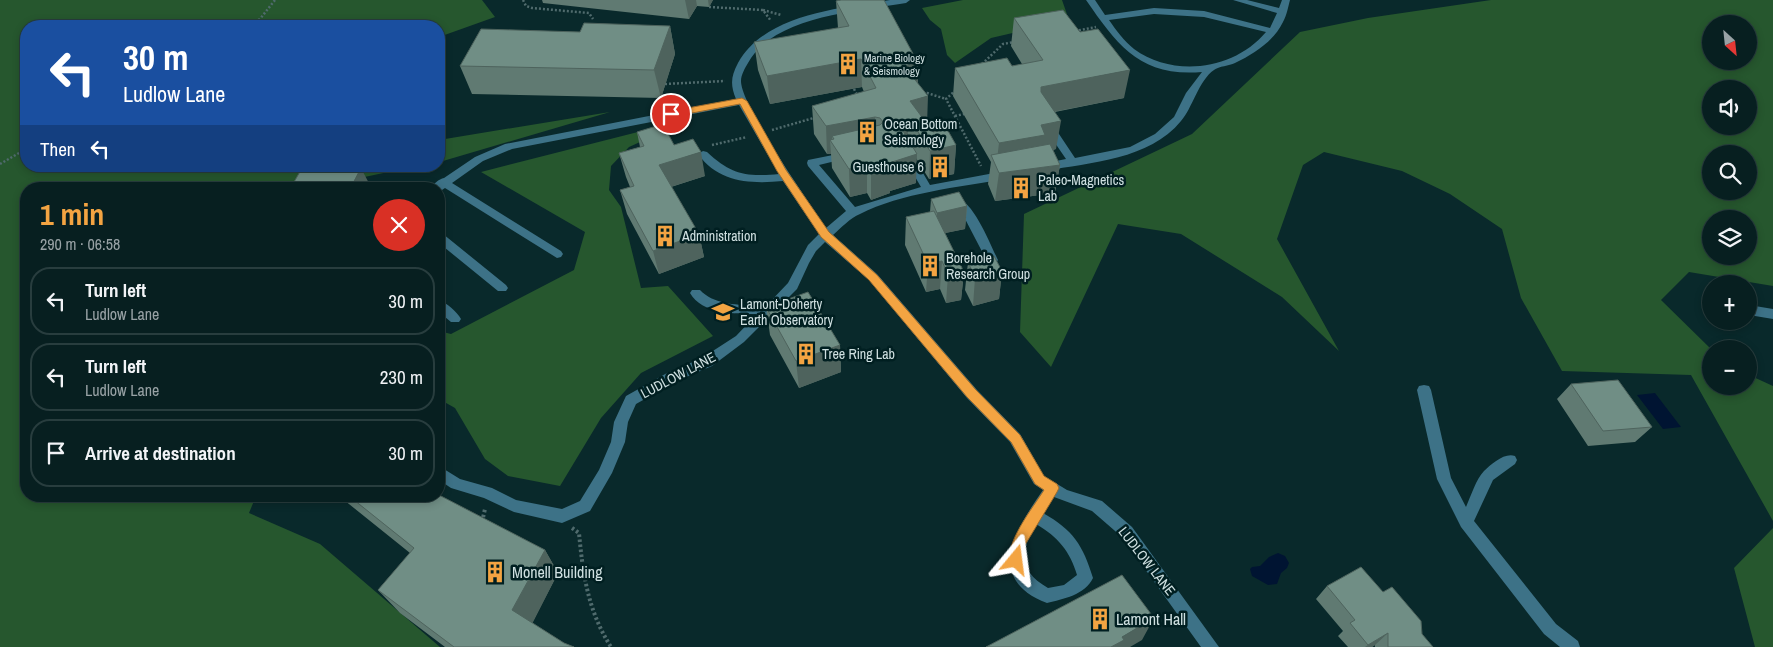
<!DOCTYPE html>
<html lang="en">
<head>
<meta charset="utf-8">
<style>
	:root { --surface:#071f20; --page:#152c2d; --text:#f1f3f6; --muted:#98a2a5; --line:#283d3e; --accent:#f3a442 }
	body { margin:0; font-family:"Archivo Narrow",sans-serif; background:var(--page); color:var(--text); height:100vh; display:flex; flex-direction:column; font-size:19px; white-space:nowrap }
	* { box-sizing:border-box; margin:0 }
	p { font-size:16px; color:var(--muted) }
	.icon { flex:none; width:28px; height:28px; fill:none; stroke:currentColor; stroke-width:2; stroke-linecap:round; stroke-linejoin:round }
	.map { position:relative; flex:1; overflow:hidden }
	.drawer { position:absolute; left:20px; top:182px; width:425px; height:320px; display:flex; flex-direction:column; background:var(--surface); border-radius:20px; box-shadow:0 2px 8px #0003,0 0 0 1px var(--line) }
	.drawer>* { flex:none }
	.top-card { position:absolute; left:20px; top:20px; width:425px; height:152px; border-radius:20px; box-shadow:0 2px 8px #0003,0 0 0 1px var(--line); background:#1a4fa0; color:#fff; overflow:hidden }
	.needle { width:32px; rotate:153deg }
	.controls { position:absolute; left:1702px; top:15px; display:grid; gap:10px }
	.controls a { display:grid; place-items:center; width:55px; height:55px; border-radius:50%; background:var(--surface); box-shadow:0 2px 8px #0003,0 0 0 1px var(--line); font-size:25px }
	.pin { position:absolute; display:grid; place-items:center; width:42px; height:42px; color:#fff; margin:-21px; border:2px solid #fff; border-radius:50%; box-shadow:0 1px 5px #0007 }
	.me { position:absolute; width:55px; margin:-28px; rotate:16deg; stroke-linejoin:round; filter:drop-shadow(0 0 4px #0008) }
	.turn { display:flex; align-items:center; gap:18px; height:105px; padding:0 20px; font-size:22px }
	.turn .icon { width:65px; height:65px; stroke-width:2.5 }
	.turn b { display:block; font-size:35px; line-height:42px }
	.then { display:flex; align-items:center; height:48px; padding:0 20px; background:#0003; gap:10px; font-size:19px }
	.round { display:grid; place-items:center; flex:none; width:52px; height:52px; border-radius:26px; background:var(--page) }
	.overview { display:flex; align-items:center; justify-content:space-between; height:85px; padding:0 20px }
	h1 { font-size:30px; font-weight:800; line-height:38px; color:var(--accent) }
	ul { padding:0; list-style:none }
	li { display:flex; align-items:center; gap:15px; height:68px; margin:0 10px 8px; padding:0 10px; border:2px solid var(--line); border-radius:20px }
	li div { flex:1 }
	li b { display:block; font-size:19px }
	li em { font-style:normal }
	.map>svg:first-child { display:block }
	.forest { fill:#26572e; fill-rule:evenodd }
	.water { fill:#001432 }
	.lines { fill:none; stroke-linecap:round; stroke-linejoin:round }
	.path-far1 { stroke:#506b6d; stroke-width:2.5; stroke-dasharray:2 2; stroke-linecap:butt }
	.path { stroke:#506b6d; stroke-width:4; stroke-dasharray:2.5 2.5; stroke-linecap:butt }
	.minor { fill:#3d7287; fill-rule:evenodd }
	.wall { fill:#607a72 }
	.shaded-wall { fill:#4e635d }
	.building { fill:#708e85; stroke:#4e635d }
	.route { fill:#f3a442; stroke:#9e6b2b }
	.labels { text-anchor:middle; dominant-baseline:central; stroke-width:5; stroke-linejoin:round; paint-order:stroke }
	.far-poi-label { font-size:11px; fill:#cfe0e1; stroke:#001f21; text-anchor:start }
	.poi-label { font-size:14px; fill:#cfe0e1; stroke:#001f21; text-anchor:start }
	.street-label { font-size:14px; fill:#cfe0e1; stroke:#001f21 }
	.near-poi-label { font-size:16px; fill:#cfe0e1; stroke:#001f21; text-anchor:start }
</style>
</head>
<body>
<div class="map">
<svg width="1773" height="647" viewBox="0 0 1773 647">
	<rect width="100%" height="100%" fill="#09292b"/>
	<path class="forest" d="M0 0H482L495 17 439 37V26H26V166H417L307 189H26V496H256L249 513 320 544 440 647H0Z
		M963 0H1062L1069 20 991 38 955 63 947 55 941 29 930 20 922 8Z
		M1491 0H1773V286L1689 272 1661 300 1711 349V386H1749V375L1773 386V521L1691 375 1562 371 1521 298 1502 229 1450 194 1402 171 1324 152 1303 165 1277 239 1339 351 1282 297 1181 234 1118 224 1051 367 1020 332 1024 214 1192 134 1300 32 1368 18ZM1711 24H1749V61H1711ZM1711 89H1749V126H1711ZM1711 154H1749V191H1711ZM1711 219H1749V256H1711Z
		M610 112 443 161 439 162V140Z
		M693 118 629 147 611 166 609 190 621 207 641 288 668 286 713 336 641 373 601 418 560 486 508 476 485 459 455 408 439 399V331L451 334 574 270 585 232 481 172Z
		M1773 528V647H1755L1734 568Z"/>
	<path class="water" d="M1655 393 1681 427 1663 429 1637 395Z
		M1278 553 1285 556 1289 563 1287 568 1281 573 1277 584 1268 585 1252 576 1250 569 1252 567 1260 566 1269 557Z"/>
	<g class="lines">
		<path class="path-far1" d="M523 0 526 6 532 8 589 13 593 19
			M709 7 763 10 771 21
			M763 10 781 15
			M248 26 260 19 275 0
			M1075 31 1096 27
			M982 64 1003 44 1014 42
			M665 84 725 81
			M854 89 858 97
			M956 90 946 99 981 166
			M923 94 927 93 946 99
			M955 116 964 114
			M772 130 817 117
			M712 145 747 137
			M0 164 26 149"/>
		<path class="path" d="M482 522 485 509
			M572 528 579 533C583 575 588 611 611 647"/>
		<path class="minor" d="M890 0H910L906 3C859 11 773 16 748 63 745 68 741 75 741 81 741 106 809 202 826 228L846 211 808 166 807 163 808 160 848 152 852 153 853 155 852 157 819 165 855 207 921 187 904 158 909 154 913 156 930 185 1005 171 1009 172 1010 175 1009 178 1005 179C959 187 901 193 860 214 850 218 841 228 833 235L877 274 977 390 1020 434 1044 476 1067 490 1102 501 1132 527 1219 647H1201L1122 537 1092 511 1054 497 1043 513C1073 530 1083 545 1093 578 1085 595 1063 599 1047 603 984 579 1016 529 1043 490L1034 484 1010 442 967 398 869 280 825 242 816 251 809 263 797 289 744 342 712 366 677 381 636 404 628 422 625 442 612 473 590 511 562 523 514 512 484 498 451 488 439 480V466L460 479 492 488 516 500 562 509 580 501 599 470 611 442 614 422 626 396 667 373 702 358 736 336 757 314C735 314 702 314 690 293L692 290H700C716 307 745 305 767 305L788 283 808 245 819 234 783 181C751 184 719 183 698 154L703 151 707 152C732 175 746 177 779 174L739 105 512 149 483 161 452 183 561 251 563 254 561 257 557 258 445 188 439 192V189H431C433 184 439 179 444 178L475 157 505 144 736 99C730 85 731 76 738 63 765 14 841 8 890 0ZM1036 524C1058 537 1070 551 1077 575L1064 585 1048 588C1018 571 1020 552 1036 524Z
			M1086 0H1095L1105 15 1154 8 1204 11 1270 28 1277 13 1233 0H1247L1279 8 1282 0H1290C1288 7 1287 15 1283 22 1274 41 1254 54 1235 63 1229 66 1219 66 1214 70 1199 80 1192 109 1181 121 1149 160 1091 162 1045 171L1040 167 1041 164 1066 159 1044 127 1045 125H1053L1075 158 1130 147 1155 134 1174 117 1186 93 1202 72C1140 77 1118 46 1086 0ZM1154 14 1204 17 1266 32C1234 70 1174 78 1134 49 1124 41 1116 30 1109 20Z
			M956 197C974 202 990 244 998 260L996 263H988L963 215 950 201Z
			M439 233 443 234 506 285 508 288 506 291H498L439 243Z
			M439 300C447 303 457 312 461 319L459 322H451L439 312Z
			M1749 305 1773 309V319L1749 315Z
			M1424 385 1429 386 1431 390 1451 478 1466 507C1471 496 1476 479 1484 471 1491 464 1505 452 1515 456L1517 460 1515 464 1493 480 1474 521 1556 624 1578 641 1580 647H1560L1544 634 1461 527 1437 479 1417 390 1419 386Z"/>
	</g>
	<path class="wall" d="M542 0H713L709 7 697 6 689 19 543 3Z
		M836 1 918 63V84L927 124 933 132 956 145 954 174 929 179 916 158V183L890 191V193L871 200 867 193 850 197 832 168 831 154H827L814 134 812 106 864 92 862 87 770 104 758 70 754 42 838 28Z
		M1014 18 1124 98 1055 112 1056 149 1053 150 1060 165 1055 193 995 201 988 184 991 162 953 96 955 68 1012 66 1022 64 1011 46Z
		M670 26 675 54 661 98 472 94 460 66 580 32Z
		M637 132 674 145 705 176 671 187 699 234 704 257 659 274 627 214 620 190 630 187 626 177 619 153 640 147Z
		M931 199 967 206 965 229 945 233 964 272 961 300 946 303 940 289 926 292 905 245 906 217 930 212Z
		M968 262 1002 271 999 299 973 306 965 290Z
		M766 307 840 345 841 372 799 388 770 335Z
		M1571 384 1652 427 1635 442 1588 446 1557 399Z
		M339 496H439L545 550 558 573 532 623 564 643 574 647H445L400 613 378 590 410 553Z
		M1327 586 1383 592 1433 647H1375V645L1372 647H1348L1338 636 1343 631 1316 599Z"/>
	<path class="shaded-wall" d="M685 0H696L697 6 689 19Z
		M708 0H713L709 7Z
		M670 26 675 54 661 98 654 70Z
		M861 59 862 87 770 104 767 76Z
		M918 63V91L904 66Z
		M1130 70 1124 98 1037 115 1041 87Z
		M928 96 927 125 910 101Z
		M875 117 876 145 834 139 832 136V143L830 140 831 154H827L826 126Z
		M1061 121 1056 149 1042 152 996 168 999 143 1041 125Z
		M908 124V153L917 154 916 183 890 191V193L871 200V171L889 163 903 131Z
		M956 145 954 174 929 179 930 151Z
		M701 152 705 176 664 189 659 165Z
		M867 165V193L850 197 849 169Z
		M1060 165 1055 193 995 201 999 173Z
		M361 168 372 189H350Z
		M967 206 965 229 936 235 937 213Z
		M699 234 704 257 659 274 653 251Z
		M942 261 940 289 926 292 928 264Z
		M1002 271 999 299 973 306 975 278Z
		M964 272 961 300 946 303 948 275Z
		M840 345 841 372 799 388 796 361Z
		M545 550 558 573 528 632 512 610Z
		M1154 618 1142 640 1130 647H1111L1122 637Z
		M1388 633 1375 645 1372 647H1365L1368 645Z"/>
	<path class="building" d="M841 0H884L918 63 904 66 928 96 910 101 933 132 947 129 956 145 930 151 915 127 908 124 903 131 917 154 889 163 890 165 871 171 867 165 849 169 830 140 834 139 832 136 880 125 883 122 880 118 875 117 826 126 812 106 876 88 861 59 767 76 754 42 849 26 836 1Z
		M1063 10 1080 32 1098 29 1130 70 1041 87V92L1061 121 1041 125 1045 135 999 143 955 68 1007 58 1012 66 1043 60 1014 18Z
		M584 23 670 26 654 70 460 66 481 29 580 32Z
		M663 124 674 145 693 139 701 152 659 165 699 234 653 251 620 190 634 186 619 153 644 146 637 132Z
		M1050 144 1060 165 999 173 991 155Z
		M302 168H361L350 189H290Z
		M959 192 967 206 937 213 931 199Z
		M934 211 964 272 948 275 942 261 928 264 906 217Z
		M994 256 1002 271 975 278 968 262Z
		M808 292 840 345 796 361 766 307Z
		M1618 380 1652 427 1603 431 1571 384Z
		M439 495 545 550 512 610 564 643 574 647H454L378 590 414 548 349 496H439Z
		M1361 567 1383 592 1392 587 1421 621 1422 634 1433 647H1388V633L1368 645 1350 623 1355 620 1327 586Z
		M1122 575 1154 618 1122 637 1124 640 1111 647H986Z"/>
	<path class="route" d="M742 98 747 101 786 170 829 232 877 275 976 390 1020 435 1044 476 1057 484 1059 488 1057 492 1025 545 1020 565 1016 567 1011 565C1002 546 1034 506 1044 490L1035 484 1011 442 967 397 869 280 821 237 777 171 740 104 671 117 666 114 671 111Z"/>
	<defs>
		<g id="building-bare" transform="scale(1.725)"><path d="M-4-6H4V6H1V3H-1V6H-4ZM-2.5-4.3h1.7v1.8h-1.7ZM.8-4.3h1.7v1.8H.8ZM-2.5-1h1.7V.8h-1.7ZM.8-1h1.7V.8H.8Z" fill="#f3a442" stroke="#001f21" stroke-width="2.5" paint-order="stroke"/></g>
		<g id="university-bare" transform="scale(1.725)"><path d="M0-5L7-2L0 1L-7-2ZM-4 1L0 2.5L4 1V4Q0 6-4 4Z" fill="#f3a442" stroke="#001f21" stroke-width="2.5" paint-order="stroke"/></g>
	</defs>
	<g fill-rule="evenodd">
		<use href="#building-bare" x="848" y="64"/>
		<use href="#building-bare" x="867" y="132"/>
		<use href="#building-bare" x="940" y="167"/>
		<use href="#building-bare" x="1021" y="188"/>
		<use href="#building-bare" x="665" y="236"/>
		<use href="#building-bare" x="930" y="266"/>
		<use href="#university-bare" x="723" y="312"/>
		<use href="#building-bare" x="806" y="354"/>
		<use href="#building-bare" x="495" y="572"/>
		<use href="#building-bare" x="1100" y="619"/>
	</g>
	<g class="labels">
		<g class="far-poi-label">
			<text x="864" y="58">Marine Biology<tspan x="864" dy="13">&amp; Seismology</tspan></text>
		</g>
		<g class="poi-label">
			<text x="884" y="124">Ocean Bottom<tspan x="884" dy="16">Seismology</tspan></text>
			<text x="924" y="167" text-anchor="end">Guesthouse 6</text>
			<text x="1038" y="180">Paleo-Magnetics<tspan x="1038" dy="16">Lab</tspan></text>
			<text x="682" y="236">Administration</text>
			<text x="946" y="258">Borehole<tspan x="946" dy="16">Research Group</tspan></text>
			<text x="740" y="304">Lamont-Doherty<tspan x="740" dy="16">Earth Observatory</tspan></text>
			<text x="822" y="354">Tree Ring Lab</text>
		</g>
		<g class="street-label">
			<text transform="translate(678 375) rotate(-28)">LUDLOW LANE</text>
			<text transform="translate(1147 561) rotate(52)">LUDLOW LANE</text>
		</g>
		<g class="near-poi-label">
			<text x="512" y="572">Monell Building</text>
			<text x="1116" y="619">Lamont Hall</text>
		</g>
	</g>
</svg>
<div class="controls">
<a><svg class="needle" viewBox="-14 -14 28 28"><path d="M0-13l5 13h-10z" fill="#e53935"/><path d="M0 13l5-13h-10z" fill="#98a2a5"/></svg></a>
<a><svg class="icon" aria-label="sound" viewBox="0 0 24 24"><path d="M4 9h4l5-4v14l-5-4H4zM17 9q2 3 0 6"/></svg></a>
<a><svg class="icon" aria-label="search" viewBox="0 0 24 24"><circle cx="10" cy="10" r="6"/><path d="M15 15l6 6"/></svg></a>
<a><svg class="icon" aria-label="layers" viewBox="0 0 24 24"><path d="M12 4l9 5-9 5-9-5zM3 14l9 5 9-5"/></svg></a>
<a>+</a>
<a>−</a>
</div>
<div class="pin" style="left:671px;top:114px;background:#d93025"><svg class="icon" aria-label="arrive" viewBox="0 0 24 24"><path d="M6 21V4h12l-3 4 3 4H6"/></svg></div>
<svg class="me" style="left:1016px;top:560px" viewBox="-20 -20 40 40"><path d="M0-17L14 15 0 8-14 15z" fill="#f3a442" stroke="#fff" stroke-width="4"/></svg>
<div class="top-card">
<div class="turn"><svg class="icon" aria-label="left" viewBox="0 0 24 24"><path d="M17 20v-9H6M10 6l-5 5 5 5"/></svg><div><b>30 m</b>Ludlow Lane</div></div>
<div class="then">Then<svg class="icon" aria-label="left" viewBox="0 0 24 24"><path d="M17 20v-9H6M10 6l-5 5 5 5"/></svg></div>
</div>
<section class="drawer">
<div class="overview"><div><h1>1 min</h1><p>290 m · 06:58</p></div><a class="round" style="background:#d93025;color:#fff"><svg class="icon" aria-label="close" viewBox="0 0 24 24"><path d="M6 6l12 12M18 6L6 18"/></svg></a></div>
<ul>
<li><svg class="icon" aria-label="left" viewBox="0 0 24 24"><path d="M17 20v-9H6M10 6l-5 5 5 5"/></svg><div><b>Turn left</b><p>Ludlow Lane</p></div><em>30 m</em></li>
<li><svg class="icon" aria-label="left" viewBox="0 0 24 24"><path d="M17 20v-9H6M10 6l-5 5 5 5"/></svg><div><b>Turn left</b><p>Ludlow Lane</p></div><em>230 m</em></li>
<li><svg class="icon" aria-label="arrive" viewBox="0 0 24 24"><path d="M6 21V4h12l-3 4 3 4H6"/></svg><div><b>Arrive at destination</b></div><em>30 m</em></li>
</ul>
</section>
</div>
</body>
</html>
